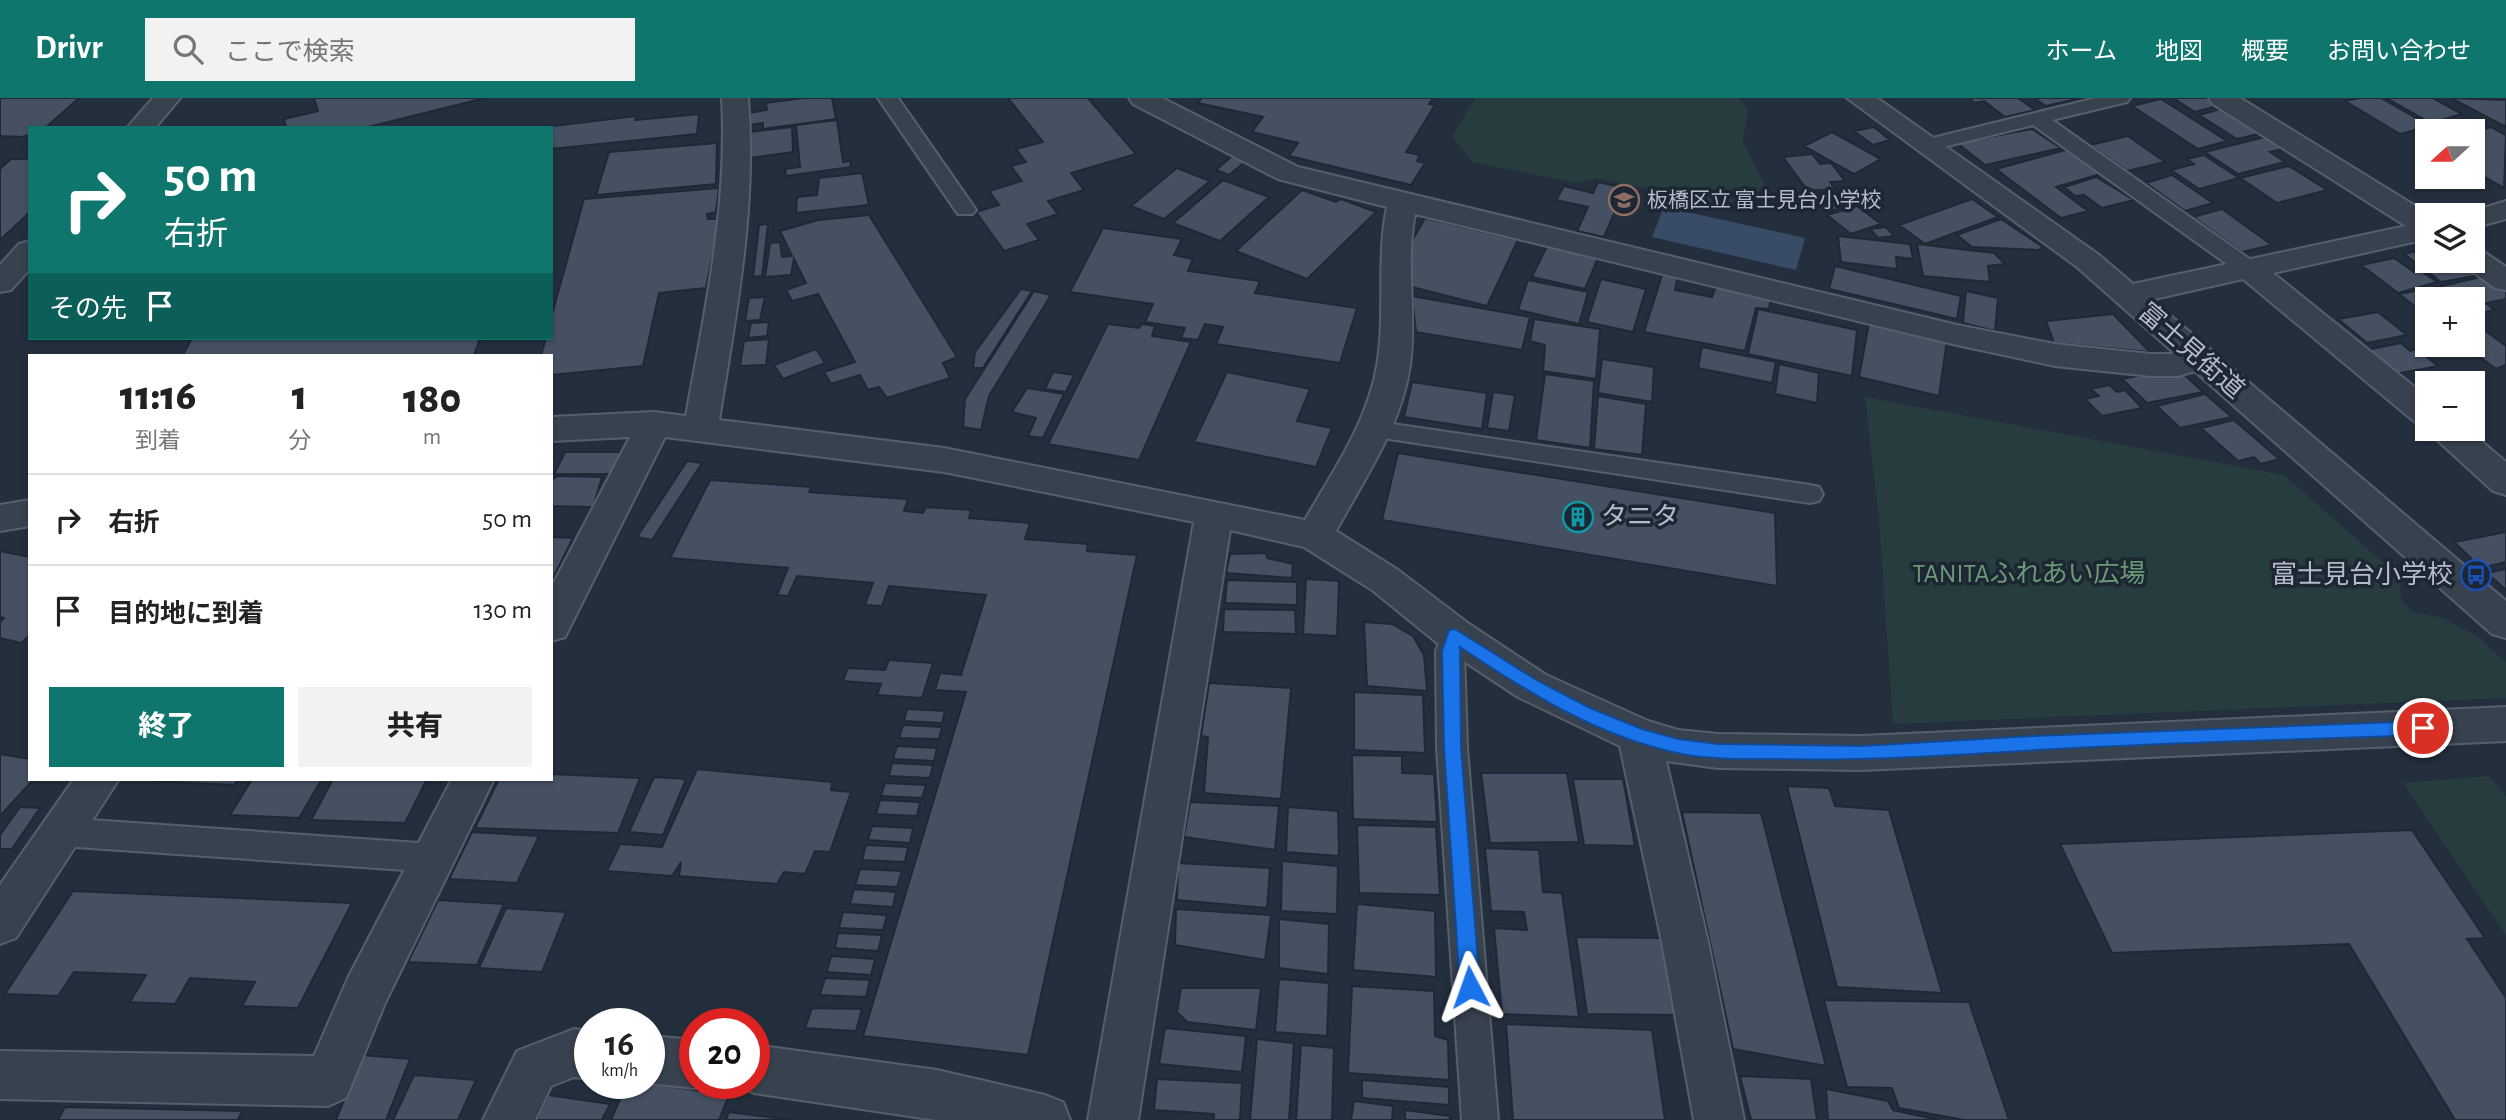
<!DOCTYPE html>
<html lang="ja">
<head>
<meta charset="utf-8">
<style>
	:root { --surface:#fff; --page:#f2f2f2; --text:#222; --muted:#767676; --line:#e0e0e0; --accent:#0f766e }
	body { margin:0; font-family:"Alegreya Sans","Noto Sans JP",sans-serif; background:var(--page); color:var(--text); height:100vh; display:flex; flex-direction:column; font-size:26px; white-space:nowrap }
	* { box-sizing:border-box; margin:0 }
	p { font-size:23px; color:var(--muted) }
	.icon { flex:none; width:38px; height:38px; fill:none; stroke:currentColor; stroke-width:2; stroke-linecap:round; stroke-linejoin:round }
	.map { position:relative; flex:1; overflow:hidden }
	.drawer { position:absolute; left:28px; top:256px; width:525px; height:427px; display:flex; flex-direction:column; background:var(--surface); border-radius:0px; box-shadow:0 2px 5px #0004 }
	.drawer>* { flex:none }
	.banner { position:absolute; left:28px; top:28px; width:525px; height:214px; border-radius:0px; box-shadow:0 2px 5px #0004; background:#0f766e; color:#fff; overflow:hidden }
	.needle { width:46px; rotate:249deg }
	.fabs { position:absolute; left:2415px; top:21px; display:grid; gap:14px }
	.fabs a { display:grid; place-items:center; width:70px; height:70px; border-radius:0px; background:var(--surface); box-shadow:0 2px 5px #0004; font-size:35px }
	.speed { position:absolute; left:574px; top:910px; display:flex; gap:14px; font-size:35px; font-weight:700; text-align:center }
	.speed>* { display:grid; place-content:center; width:91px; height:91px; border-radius:50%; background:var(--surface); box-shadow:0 2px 5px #0004; line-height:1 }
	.speed small { font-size:18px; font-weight:400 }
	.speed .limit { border:10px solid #d22; background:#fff; color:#111 }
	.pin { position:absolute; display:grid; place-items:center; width:60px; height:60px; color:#fff; margin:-30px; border:4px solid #fff; border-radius:50%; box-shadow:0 2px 7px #0007 }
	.me { position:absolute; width:77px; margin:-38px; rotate:356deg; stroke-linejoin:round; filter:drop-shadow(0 0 5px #0008) }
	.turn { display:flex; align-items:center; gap:24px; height:147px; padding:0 21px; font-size:32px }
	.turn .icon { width:91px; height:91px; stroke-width:2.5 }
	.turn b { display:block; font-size:49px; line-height:60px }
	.then { display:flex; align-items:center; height:66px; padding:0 21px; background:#0003; gap:14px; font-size:26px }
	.eta { display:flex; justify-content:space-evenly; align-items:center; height:119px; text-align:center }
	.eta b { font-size:42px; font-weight:800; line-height:49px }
	.action { display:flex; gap:14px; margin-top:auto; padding:14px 21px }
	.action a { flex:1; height:80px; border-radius:0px; background:var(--accent); color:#fff; font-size:28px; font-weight:800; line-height:80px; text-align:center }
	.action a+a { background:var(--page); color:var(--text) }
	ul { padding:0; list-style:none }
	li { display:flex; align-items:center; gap:21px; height:91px; padding:0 21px; border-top:2px solid var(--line) }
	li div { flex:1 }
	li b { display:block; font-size:26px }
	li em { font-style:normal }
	header { display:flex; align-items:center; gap:42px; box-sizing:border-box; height:98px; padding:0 35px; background:var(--accent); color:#fff }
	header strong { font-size:33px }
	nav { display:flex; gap:38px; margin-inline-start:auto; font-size:24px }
	.search { width:490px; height:63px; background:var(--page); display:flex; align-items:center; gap:18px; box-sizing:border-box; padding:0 24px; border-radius:0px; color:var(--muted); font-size:26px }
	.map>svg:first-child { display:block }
	.green { fill:#263c3f }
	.water { fill:#394c67 }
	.building { fill:#455162; stroke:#1f2835; stroke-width:2 }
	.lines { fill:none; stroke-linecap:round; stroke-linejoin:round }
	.service-casing { stroke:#565f6c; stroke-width:4 }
	.minor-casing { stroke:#565f6c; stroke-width:4 }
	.tertiary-casing { stroke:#565f6c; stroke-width:4 }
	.service { fill:#38414e; fill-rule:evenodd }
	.minor { fill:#38414e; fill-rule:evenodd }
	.tertiary { fill:#38414e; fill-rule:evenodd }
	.route { fill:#1a73e8; stroke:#114b97; stroke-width:2 }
	.labels { text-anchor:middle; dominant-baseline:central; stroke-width:7; stroke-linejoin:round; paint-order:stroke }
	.far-poi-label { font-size:21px; fill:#b4bcc9; stroke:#1d2633; text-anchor:start }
	.street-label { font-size:26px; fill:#b4bcc9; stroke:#1d2633 }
	.poi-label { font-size:26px; fill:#b4bcc9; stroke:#1d2633; text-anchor:start }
	.park-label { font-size:26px; fill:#6b9a76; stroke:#1d2633 }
</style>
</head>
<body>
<header>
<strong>Drivr</strong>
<div class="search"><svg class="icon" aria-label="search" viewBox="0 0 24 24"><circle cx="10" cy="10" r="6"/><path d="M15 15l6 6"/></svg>ここで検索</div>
<nav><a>ホーム</a><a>地図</a><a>概要</a><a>お問い合わせ</a></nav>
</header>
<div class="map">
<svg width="2506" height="1022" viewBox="0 0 2506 1022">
	<rect width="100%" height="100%" fill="#242f3e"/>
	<path class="green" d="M1475 0H1738L1748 10 1743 44 1766 89 1724 107 1596 80 1577 85 1472 64 1452 38Z
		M1865 299 2284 377 2399 479 2402 503 2413 514 2443 520 2475 537 2506 564V600L1893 626 1879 422Z
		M2489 678 2506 698V837L2403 685Z"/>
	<path class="water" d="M1664 109 1805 140 1796 172 1652 139Z"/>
	<path class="building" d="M0 0H79L45 30H30V37L21 39 0 38Z
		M314 0H485L364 30H286L284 21 318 13Z
		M804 0H832L836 21 763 31V25L749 27 748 15 767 12 766 5Z
		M1008 0H1088L1136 56 1071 75 1084 92 1048 103 1058 116 1027 126 1039 142 1004 153 976 114 999 107 989 93 1022 83 1011 68 1026 64 1016 51 1043 44Z
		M1202 0H1433L1429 6 1435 7 1406 54 1420 57 1417 63 1425 65 1411 87 1289 58 1298 45 1252 34 1263 19 1198 5Z
		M1969 0H2018L2035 12 2005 19 1984 3 1975 5Z
		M2034 0H2081L2046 8Z
		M2173 0H2215L2224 6 2195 14Z
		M2359 0H2381L2430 28 2400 36 2345 3Z
		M2386 0H2433L2462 16 2431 25Z
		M2451 0 2506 2V29Z
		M2161 1 2227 43 2198 51 2132 8Z
		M2228 9 2267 34 2237 41 2199 17Z
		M699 16 697 36 551 51V30H537L636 18 635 22Z
		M837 22 843 64 850 63 851 69 786 78 785 71 800 69 796 27Z
		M792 29 793 54 750 60V34Z
		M1874 29 1890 42 1873 47 1854 33Z
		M2491 29 2506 37 2504 90 2473 72V34Z
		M2032 31 2061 50 1985 67 1957 45Z
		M1832 34 1881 61 1854 76 1804 48Z
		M2128 38 2165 64 2127 73 2090 47Z
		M2265 39 2283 51 2270 54 2285 64 2238 76 2205 54Z
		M717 45 716 86 596 97 609 54Z
		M2069 51 2104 75 2056 89 2088 113 2061 120 1996 71Z
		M1812 56 1820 66 1831 65 1845 83 1830 84 1836 91 1808 93 1783 59Z
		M2204 57 2239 80 2199 91 2171 72 2194 66 2187 61Z
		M1232 58 1245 64 1229 77 1216 72Z
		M11 61H30V114L0 142V71Z
		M2289 68 2327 92 2277 105 2240 80Z
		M1177 70 1210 83 1164 121 1131 108Z
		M862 75 869 107 796 115 797 99 817 97 819 80Z
		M2172 77 2213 105 2185 113 2146 85Z
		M2096 79 2134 102 2102 110 2084 97 2075 98 2064 89Z
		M1223 82 1269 99 1220 143 1173 125Z
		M1598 84 1625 90 1604 139 1577 133 1588 109 1556 102 1564 88 1593 95Z
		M719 90 716 114 707 116 708 121H720L706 190 659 195 643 268 551 277V257H541L546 240H551V220L584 101Z
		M1302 92 1336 104 1341 101 1376 114 1307 181 1236 153Z
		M1845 92 1861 104 1828 114 1812 102Z
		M1972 101 1998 119 1925 146 1899 127Z
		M1857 108 1881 126 1851 136 1827 117Z
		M2222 111 2272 147 2242 154 2193 119Z
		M869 117 957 259 943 265 950 280 887 300 879 289 868 292 860 277 831 286 824 274 855 264 818 196 792 203 786 192 806 185 794 161 791 177 765 179 770 145 780 144 782 159 792 158 780 133 818 122Z
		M1425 120 1518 142 1487 208 1412 189 1408 150Z
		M2001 121 2043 149 2038 152 1972 149 1957 137Z
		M768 126 762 178 753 179 759 127Z
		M1886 129 1894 138 1878 140 1870 131Z
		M1103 130 1182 141 1174 157 1193 161 1188 173 1260 183 1255 195 1357 210 1340 265 1216 246 1223 229 1205 226 1198 242 1181 240 1185 230 1145 224 1153 206 1070 194Z
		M1838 138 1910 146 1913 161 1896 159 1897 171 1841 164Z
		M1917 146 1994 155 2005 166 1988 168 1990 184 1923 178Z
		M1547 148 1598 160 1585 191 1532 179Z
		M2427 151V163H2460L2480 177 2441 184 2404 156Z
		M2394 160 2414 174 2421 173 2437 184 2398 195 2361 167Z
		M1835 168 1961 198 1957 221 1829 191Z
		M1663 174 1678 177 1675 192 1712 199 1717 186 1771 200 1769 211 1756 210 1745 253 1644 234Z
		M2485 178 2506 192V201L2486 205 2494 212 2473 217V201H2448L2433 190Z
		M1601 181 1646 191 1633 234 1587 224Z
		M1528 182 1588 194 1579 226 1518 212Z
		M1021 191 1032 193 983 270H973L975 254Z
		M2425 191 2439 201H2427V218L2399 196Z
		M1034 193 1051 197 989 298 981 332 963 329 965 301Z
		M1966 193 1998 200 1995 233 1963 225Z
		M1412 198 1530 219 1522 252 1416 234Z
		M765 199 760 222 745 223 749 200Z
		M1758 211 1857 232 1852 278 1748 256Z
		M2378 214 2407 237 2367 245 2338 221Z
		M2113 216 2150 254 2054 245 2046 223Z
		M1534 221 1600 231 1596 281 1543 273 1545 247 1530 243Z
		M769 224 767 238 748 240 751 225Z
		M1869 225 1947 242 1939 298 1859 279Z
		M1108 226 1139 230 1142 226 1155 228 1152 238 1191 244 1139 362 1048 346Z
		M2479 228 2506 248V267L2496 271 2464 247H2473V229Z
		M192 240H480L474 257H183Z
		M769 241 766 267 740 268 744 243Z
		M2401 245 2410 253 2417 251 2438 268 2395 276 2366 252Z
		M1702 249 1776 264 1772 285 1698 270Z
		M816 251 825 265 783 281 774 267Z
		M1602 261 1654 269 1652 304 1598 295Z
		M1779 266 1819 275 1817 305 1775 296Z
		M2177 270 2203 294 2147 305 2122 281Z
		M1053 274 1074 277 1066 294 1045 291Z
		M1227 274 1310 291 1297 323 1332 330 1316 369 1194 344Z
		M1545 276 1594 283 1590 350 1536 342Z
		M1412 284 1487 295 1482 331 1404 319Z
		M2109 287 2117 294 2125 292 2142 310 2102 318 2085 301 2099 298 2091 291Z
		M1027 290 1064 296 1043 340 1028 338 1036 320 1012 314Z
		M1493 294 1515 297 1509 333 1487 330Z
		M2205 296 2232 319 2180 330 2157 308Z
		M1598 298 1646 306 1642 357 1594 351Z
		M2234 322 2279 361 2261 366 2254 359 2238 363 2201 330Z
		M565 354H622L613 376H554Z
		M1398 355 1775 415 1777 488 1382 422Z
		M687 363 702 365 652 442 637 439Z
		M557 378 602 379 593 409 551 408V383Z
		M710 382 811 389 809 394 908 401 904 413 923 415 926 409 971 412 969 420 1030 425 1025 441 1088 446 1087 453 1137 457 1028 957 863 938 966 594 935 592 940 575 961 577 986 497 889 488 882 508 865 507 873 485 797 478 788 498 777 497 788 470 670 460Z
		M2506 434V464L2481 470 2454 444Z
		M551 439 573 440 551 484Z
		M0 453 30 459V537L21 545 0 540V524L4 520 0 519Z
		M1266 455 1267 460 1293 466 1292 480 1226 475 1230 456Z
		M2506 471V492L2487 475Z
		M1306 481 1339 483 1337 538 1303 536Z
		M1227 482 1297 484V507L1225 505Z
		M1224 511 1295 512 1296 536 1223 534Z
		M1364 524 1392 526 1413 538 1424 557 1427 593 1367 588Z
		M889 562 933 565 922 600 877 597 881 586 843 583 848 570 885 572Z
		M1209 585 1291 590 1281 701 1204 695 1208 639 1201 638Z
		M1354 594 1423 597 1425 655 1354 652Z
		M907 611 945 613 942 625 904 623Z
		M903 627 942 629 939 641 899 640Z
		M897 648 937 650 934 663 893 661Z
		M0 656 30 661V681H34L0 718Z
		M1352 657 1402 658V675L1434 676 1437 724 1353 721Z
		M892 665 933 667 930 680 889 678Z
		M697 671 832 684 831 692 851 694 830 754 815 753 805 776 784 774 777 786 679 778 681 764 672 778 607 773 620 746 662 749Z
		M1481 675H1567L1579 744 1490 745Z
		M551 676 640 680 618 735 475 730 499 681H551Z
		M654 679 686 681 663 737 629 734Z
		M156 681H238L234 687 154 683Z
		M252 681H322L299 720 230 717Z
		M333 681H427L405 725 311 722Z
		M1573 681H1623L1635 748 1584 747Z
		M885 685 926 687 922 700 881 698Z
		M1787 688 1829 690 1835 708 1889 712 1942 895 1837 889Z
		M880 702 920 704 917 718 876 716Z
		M1190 704 1279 708 1275 752 1184 739Z
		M20 709 40 710 12 751H0V737Z
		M1288 709 1338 713 1339 758 1286 754Z
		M1682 714 1761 715 1826 968 1733 951Z
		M1357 727 1436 729 1440 797 1359 795Z
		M872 728 913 730 910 745 868 742Z
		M2412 732 2485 840 2467 841 2506 900V1022H2455L2349 846 2112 855 2060 746Z
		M472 734 539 738 517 785 449 781Z
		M866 747 908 749 905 764 862 762Z
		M1485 750 1539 752 1543 794 1562 795 1579 919 1502 916 1494 830 1527 832 1524 814 1491 813Z
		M1282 763 1338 768 1337 816 1281 813Z
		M1178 765 1270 770 1267 810 1177 802Z
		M860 771 902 773 897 789 855 787Z
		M854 791 896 794 893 809 850 806Z
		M73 793 352 805 298 910 242 908 255 884 190 880 175 906 130 904 146 877 74 874 58 898 5 896Z
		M438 802 504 806 477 867 408 864Z
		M1357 806 1435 813 1436 879 1353 872Z
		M506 810 566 814 542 874 479 870Z
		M1176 811 1271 817 1265 862 1175 847Z
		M843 814 887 817 883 832 839 830Z
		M1279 821 1329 826 1328 876 1279 870Z
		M838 835 882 837 878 853 835 850Z
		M1576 839 1662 840 1676 917 1587 916Z
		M831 858 875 861 871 877 827 874Z
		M825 880 870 882 866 899 820 897Z
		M1279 881 1329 885 1327 938 1275 934Z
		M1352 888 1434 893 1435 938 1448 942 1449 982 1348 975Z
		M1181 890H1261L1256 932 1187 924 1177 914Z
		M1824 902 1969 904 2009 1022H1964L1899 1010 1892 990 1847 989Z
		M812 910 862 911 856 933 805 930Z
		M1506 926 1652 932 1665 1022H1513Z
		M1165 930 1246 938 1242 974 1159 966Z
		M1257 941 1294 945 1289 1022H1250Z
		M1301 947 1334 950 1332 1022H1296Z
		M362 957 410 961 386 1022H336Z
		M414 977 476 982 458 1022H393Z
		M1740 978 1811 981 1817 1022H1751Z
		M1157 981 1242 985 1240 1022H1214V1016L1154 1012Z
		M1362 982 1449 989V1007L1362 1000Z
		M627 985H647L729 997 719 1022H611Z
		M1826 991 1888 1003 1893 1012 1939 1022H1828Z
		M548 997 610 1006 602 1022H536Z
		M1354 1003 1393 1008 1392 1022H1351Z
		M65 1009 242 1013 238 1022H58Z
		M1405 1012 1450 1018V1022H1405Z
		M729 1014 792 1022H726Z"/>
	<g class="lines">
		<g class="service-casing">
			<path id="service" d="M878 0H898L976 112 972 116H958Z
				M2096 0H2130L2127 4 2052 22 2258 167 2261 172 2258 177H2242L2033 27 1923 54 1913 48 1916 44Z
				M1372 323 1810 387 1819 389 1823 396 1819 403 1810 405 1363 337 1360 331 1363 325Z
				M1455 526 1465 529 1469 537 1464 553 1467 650 1498 1022H1462L1437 650 1436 553 1445 529Z
				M62 720 433 746 444 750 449 760 444 770 433 774 62 748 51 744 46 734 51 724Z"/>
		</g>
		<g class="minor-casing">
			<path id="minor" d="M153 0H180L155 30H127Z
				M722 0H748C757 110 736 215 719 322L944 350 1305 422C1333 373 1367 325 1377 268 1386 215 1376 162 1387 109L1278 81 1133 6 1129 0H1162L1298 69 1957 227 2055 246 2151 256H2178L2200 250 2212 254 2216 261 2212 268 2178 278H2151L2055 268 1957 247 1415 116C1405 165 1417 216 1410 267 1402 327 1364 381 1336 433L1398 472 1469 526 1546 577 1648 623 1678 632 1718 636 1861 638 2506 609V643L1861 672 1718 670 1666 663 1708 844 1744 1022H1694L1662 844 1620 648 1518 599 1441 548 1372 492 1304 449 1230 432 1138 1022H1088L1194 424 944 374 665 339 565 539 551 543V490L630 339 551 343V319L654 314 686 318C705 212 728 109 722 0Z
				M2209 0H2240L2430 117H2427V141L2273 175 2427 299V327L2415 324 2243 181 2128 207 2117 204 2112 197 2117 190 2128 187 2406 128 2213 6Z
				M2506 103V121L2473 130V117H2461Z
				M30 143V171L11 192 0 194V167L19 146Z
				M2473 151 2484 154 2506 169V192L2495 190 2462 166 2460 163H2473Z
				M2429 331H2467L2506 364V397L2493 393 2434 339Z
				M30 402V428L0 433V407Z
				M74 681H119L16 840 0 846V787Z
				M452 681H494L385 905 346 1000 328 1008 0 1001V953L314 958 349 878Z
				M574 931 590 933V981L574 979 551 988 535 1022H483L517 953Z
				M649 938 695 942V985H707L695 990 647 985Z
				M754 947 937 972 1045 997 1063 1004 1070 1022H936L754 995 735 985H754Z"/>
		</g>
		<g class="tertiary-casing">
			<path id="tertiary" d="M1847 0H1877L2099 157 2506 503V540L2492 536 2077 169Z"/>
		</g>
		<use href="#service" class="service"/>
		<use href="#minor" class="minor"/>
		<use href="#tertiary" class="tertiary"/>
	</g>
	<path class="route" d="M1455 531 1538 583 1590 610 1642 631 1678 641 1718 646 1861 648 2033 638 2423 623 2431 630 2423 637C2289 642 2154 645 2020 653 1939 658 1859 663 1777 661 1744 661 1710 662 1677 655 1597 638 1527 594 1460 549L1461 650 1480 889 1477 896 1470 899 1463 896 1460 889 1444 650 1442 553 1449 532Z"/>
	<defs>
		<g id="school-ring" transform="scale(1.575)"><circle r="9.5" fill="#1d2633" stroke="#8d6e63" stroke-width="1.5"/><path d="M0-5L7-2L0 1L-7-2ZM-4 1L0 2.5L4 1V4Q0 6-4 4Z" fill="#8d6e63"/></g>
		<g id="building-ring" transform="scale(1.575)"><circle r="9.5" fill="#1d2633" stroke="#0f9aa8" stroke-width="1.5"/><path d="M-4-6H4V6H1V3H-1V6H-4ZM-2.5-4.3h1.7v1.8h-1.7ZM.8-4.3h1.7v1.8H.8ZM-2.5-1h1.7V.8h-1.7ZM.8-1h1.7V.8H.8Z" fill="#0f9aa8"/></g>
		<g id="bus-ring" transform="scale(1.575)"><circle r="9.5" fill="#1d2633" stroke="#1a4fb4" stroke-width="1.5"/><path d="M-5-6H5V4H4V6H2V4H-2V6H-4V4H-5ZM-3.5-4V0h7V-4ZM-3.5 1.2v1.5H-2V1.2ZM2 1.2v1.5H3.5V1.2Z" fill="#1a4fb4"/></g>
	</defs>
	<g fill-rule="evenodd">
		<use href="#school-ring" x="1624" y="102"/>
		<use href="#building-ring" x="1578" y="419"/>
		<use href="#bus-ring" x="2476" y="477"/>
	</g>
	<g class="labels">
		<g class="far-poi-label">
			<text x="1647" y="102">板橋区立 富士見台小学校</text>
		</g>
		<g class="street-label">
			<text transform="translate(2191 253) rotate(41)">富士見街道</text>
		</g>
		<g class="poi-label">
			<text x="1601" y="419">タニタ</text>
			<text x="2453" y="477" text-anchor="end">富士見台小学校</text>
		</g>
		<g class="park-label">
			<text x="2029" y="476">TANITAふれあい広場</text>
		</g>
	</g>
</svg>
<div class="fabs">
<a><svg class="needle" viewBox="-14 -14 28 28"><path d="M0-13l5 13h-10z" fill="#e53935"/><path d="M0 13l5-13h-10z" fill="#767676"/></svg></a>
<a><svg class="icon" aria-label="layers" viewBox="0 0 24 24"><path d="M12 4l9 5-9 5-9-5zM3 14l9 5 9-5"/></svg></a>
<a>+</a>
<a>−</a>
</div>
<div class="speed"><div>16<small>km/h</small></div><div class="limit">20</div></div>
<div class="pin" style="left:2423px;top:630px;background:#d93025"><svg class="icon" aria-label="arrive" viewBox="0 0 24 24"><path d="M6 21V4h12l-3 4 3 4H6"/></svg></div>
<svg class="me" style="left:1470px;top:889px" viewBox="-20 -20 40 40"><path d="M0-17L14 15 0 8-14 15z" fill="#1a73e8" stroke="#fff" stroke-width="4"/></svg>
<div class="banner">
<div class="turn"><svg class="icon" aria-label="right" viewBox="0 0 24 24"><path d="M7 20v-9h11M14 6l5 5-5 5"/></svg><div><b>50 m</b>右折</div></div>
<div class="then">その先<svg class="icon" aria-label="arrive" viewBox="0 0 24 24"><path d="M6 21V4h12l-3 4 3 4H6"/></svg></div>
</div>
<section class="drawer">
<div class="eta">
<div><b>11:16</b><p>到着</p></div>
<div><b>1</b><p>分</p></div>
<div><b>180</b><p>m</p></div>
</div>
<ul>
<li><svg class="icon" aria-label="right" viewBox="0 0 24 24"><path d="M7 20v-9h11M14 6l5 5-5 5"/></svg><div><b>右折</b></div><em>50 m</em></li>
<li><svg class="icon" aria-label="arrive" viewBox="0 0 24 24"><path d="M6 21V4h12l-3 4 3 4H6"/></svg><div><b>目的地に到着</b></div><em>130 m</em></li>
</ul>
<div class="action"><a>終了</a><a>共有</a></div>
</section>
</div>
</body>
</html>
